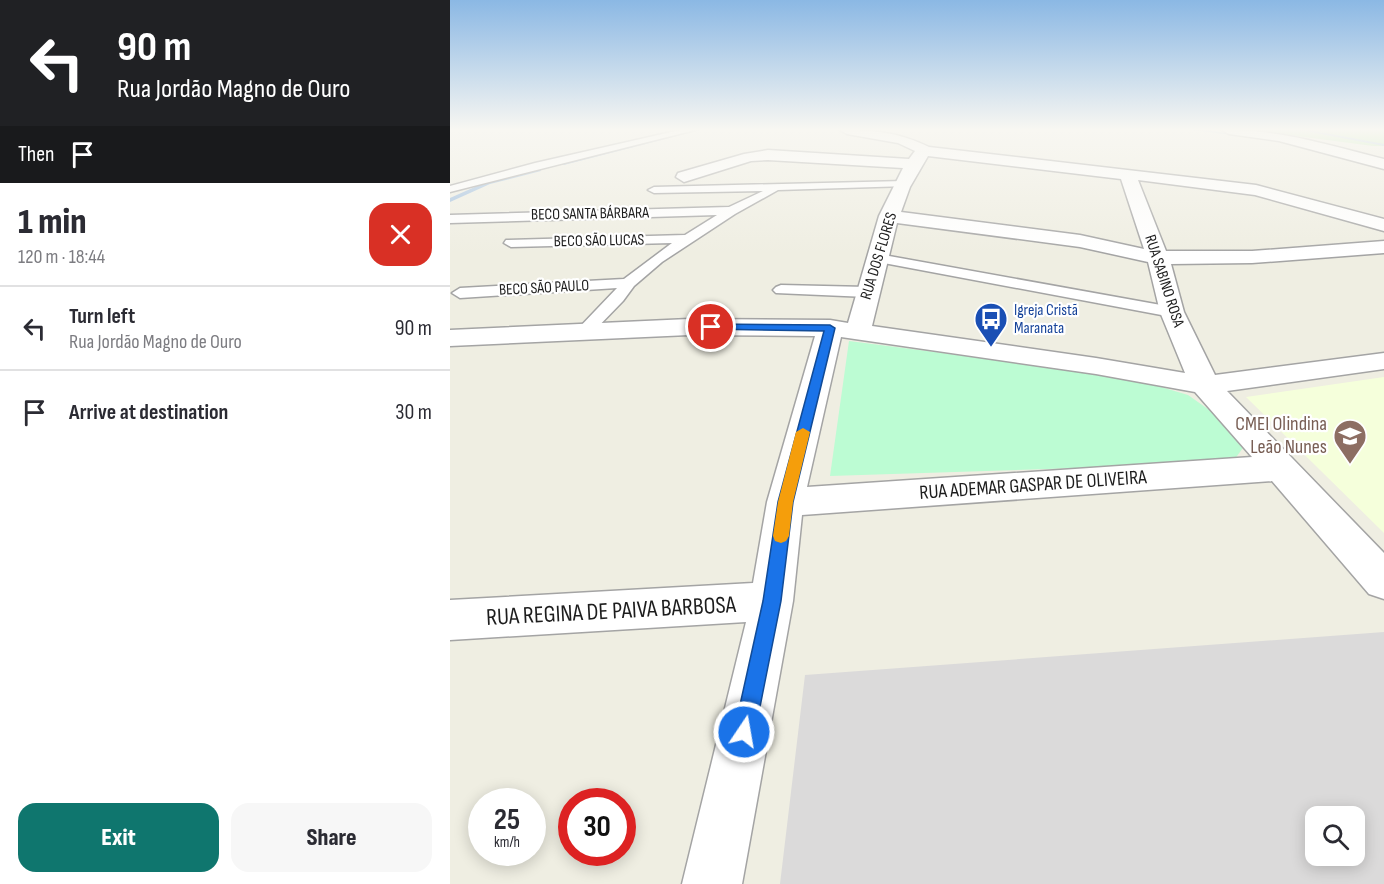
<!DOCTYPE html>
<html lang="en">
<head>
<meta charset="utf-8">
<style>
	:root { --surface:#fff; --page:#f7f7f7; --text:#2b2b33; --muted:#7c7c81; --line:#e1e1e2; --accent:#0f766e }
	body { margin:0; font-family:"Sofia Sans Condensed",sans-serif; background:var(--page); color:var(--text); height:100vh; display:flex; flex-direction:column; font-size:22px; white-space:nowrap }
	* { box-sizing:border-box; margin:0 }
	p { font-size:20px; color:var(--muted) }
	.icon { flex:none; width:33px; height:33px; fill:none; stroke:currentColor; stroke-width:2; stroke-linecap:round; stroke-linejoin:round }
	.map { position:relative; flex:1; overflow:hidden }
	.details { display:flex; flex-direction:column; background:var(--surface); width:450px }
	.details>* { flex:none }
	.top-card { background:#202124; color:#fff; overflow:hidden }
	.fabs { position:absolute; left:855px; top:806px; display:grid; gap:12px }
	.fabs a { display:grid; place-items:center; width:60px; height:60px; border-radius:12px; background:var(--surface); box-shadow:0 3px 15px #0003; font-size:30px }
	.speed { position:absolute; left:18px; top:788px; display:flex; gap:12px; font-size:30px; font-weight:700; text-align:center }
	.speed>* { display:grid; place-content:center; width:78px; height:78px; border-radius:50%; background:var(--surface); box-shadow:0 3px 15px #0003; line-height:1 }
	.speed small { font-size:15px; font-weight:400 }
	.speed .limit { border:9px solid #d22; background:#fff; color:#111 }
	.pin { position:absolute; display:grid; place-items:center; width:51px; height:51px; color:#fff; margin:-26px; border:3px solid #fff; border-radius:50%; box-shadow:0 2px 6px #0007 }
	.me { position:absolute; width:66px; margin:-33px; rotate:12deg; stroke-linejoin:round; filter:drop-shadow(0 0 4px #0008) }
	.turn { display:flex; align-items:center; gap:21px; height:126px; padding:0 18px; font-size:27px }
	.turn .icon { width:78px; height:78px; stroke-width:2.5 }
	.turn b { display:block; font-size:42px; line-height:51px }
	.then { display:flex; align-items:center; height:57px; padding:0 18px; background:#0003; gap:12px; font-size:22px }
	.round { display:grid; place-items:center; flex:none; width:63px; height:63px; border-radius:18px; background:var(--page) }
	.overview { display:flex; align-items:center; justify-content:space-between; height:102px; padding:0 18px }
	h1 { font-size:36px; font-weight:800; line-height:45px }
	.cta { display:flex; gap:12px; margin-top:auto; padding:12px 18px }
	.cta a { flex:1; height:69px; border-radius:18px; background:var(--accent); color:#fff; font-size:24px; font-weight:800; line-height:69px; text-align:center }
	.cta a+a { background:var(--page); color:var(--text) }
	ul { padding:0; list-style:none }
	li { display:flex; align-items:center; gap:18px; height:84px; padding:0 18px; border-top:2px solid var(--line) }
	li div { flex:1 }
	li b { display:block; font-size:22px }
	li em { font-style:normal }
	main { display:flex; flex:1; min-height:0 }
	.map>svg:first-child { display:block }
	.residential { fill:#dbdada; fill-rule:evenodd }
	.education { fill:#f5ffdb }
	.grass { fill:#b4eca5 }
	.park { fill:#bcfcd3 }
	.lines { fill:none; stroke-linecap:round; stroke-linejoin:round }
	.stream { fill:#a0bfdf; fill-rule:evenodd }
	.lane-casing { stroke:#a4a4a4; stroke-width:3 }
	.street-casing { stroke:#a4a4a4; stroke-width:3 }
	.lane { fill:#fff; fill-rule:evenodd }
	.street { fill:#fff; fill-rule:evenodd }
	.route { fill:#1a73e8; stroke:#114b97; stroke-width:1.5 }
	.slow { fill:#f59e0b }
	.labels { text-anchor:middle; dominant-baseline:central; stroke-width:4.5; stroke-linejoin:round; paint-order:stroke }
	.far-street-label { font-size:16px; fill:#1d1d1d; stroke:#fff }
	.far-transit-label { font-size:16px; fill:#164399; stroke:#fff; text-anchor:start }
	.education-label { font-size:20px; fill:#785e54; stroke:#fff; text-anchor:end }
	.street-label { font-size:20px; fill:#1d1d1d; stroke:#fff }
	.near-street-label { font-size:24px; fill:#1d1d1d; stroke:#fff }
</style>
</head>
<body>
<main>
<section class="details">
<div class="top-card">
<div class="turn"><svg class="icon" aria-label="left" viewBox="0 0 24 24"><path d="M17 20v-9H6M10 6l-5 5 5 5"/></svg><div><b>90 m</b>Rua Jordão Magno de Ouro</div></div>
<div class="then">Then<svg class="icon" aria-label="arrive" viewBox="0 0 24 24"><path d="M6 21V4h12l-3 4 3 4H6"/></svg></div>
</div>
<div class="overview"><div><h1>1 min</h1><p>120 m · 18:44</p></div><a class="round" style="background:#d93025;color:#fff"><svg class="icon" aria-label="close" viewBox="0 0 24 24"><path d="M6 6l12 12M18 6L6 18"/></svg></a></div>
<ul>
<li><svg class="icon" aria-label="left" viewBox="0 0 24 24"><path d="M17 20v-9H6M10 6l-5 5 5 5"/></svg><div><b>Turn left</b><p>Rua Jordão Magno de Ouro</p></div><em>90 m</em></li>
<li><svg class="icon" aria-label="arrive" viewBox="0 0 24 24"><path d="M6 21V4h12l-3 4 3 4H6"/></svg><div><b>Arrive at destination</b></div><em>30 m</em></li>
</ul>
<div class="cta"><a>Exit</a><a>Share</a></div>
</section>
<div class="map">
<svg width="934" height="884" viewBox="0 0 934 884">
	<rect width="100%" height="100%" fill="#efeee2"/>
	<path class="residential" d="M934 632V884H330L355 675ZM866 816H904V855H866Z"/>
	<path class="education" d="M934 377V533L796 397Z"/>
	<path class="grass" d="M801 130H934V146H923Z"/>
	<path class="park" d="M399 341 577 364 691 381 738 395 775 421 795 445 782 463 380 476Z"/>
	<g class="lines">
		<path class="stream" d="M243 130H250L114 165 111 163Z
			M742 130H755L807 137 805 138Z
			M850 130H859L934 144V146Z
			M89 168 91 171 40 184 0 202V198L36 182Z"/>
		<g class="lane-casing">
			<path id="lane" d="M230 130H245L0 192V186L85 163Z
				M454 181 459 184 458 186 328 190 285 214 212 262 184 286 173 301 139 336H127L125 332 167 288 10 298 2 293 10 288 174 279 222 243 61 247 54 243 56 240 235 235 267 215 0 223V215L279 207 313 191 204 193 198 190 204 187Z
				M428 254 722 307 730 312 722 317 423 261 421 258 423 255Z
				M331 285 417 287 425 292 417 297 326 293 323 290 326 287Z"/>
		</g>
		<g class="street-casing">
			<path id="street" d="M390 130C424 130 448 132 479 147L806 185 934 219V231L805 195 688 180 716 251H802L934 241V253L802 263 721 264 734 312 765 375 934 353V369L777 391 934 553V599L919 594 822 481 352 515 343 601 292 884H232L296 622 0 640V600L303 583 317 502 365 336 239 335 0 346V330L239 319 380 320 398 323 429 216 453 168 318 160 301 161 234 182 226 177 228 173 294 154 318 150 459 159 465 151 448 143 397 134ZM478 156 671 179 694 249 630 235 451 212 460 187ZM447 223 630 247 698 262 710 312 735 373 646 358 422 326ZM391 337 646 374 745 392 802 457 357 487Z
				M772 130C830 129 878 145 934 159V169L829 141 779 134Z"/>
		</g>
		<use href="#lane" class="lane"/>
		<use href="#street" class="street"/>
	</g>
	<linearGradient id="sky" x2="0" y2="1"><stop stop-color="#8bb8e4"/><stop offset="0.51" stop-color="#f8f7f2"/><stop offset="1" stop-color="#f8f7f2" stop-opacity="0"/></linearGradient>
	<rect width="934" height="254" fill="url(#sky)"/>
	<path class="route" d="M261 324 380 325 385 328 343 502 331 601 305 732 302 739 294 742 287 739 284 732 313 601 328 502 374 331 257 329V325Z"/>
	<path class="slow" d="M353 428 360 432 343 502 339 536 336 541 331 543 325 541 323 536 328 502 346 432Z"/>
	<defs>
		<g id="bus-pin" transform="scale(1.725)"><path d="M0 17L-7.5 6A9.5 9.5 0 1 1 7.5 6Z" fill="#1a4fb4" stroke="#fff"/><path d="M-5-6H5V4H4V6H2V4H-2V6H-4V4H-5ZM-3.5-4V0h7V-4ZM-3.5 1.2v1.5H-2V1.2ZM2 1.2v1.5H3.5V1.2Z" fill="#fff"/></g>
		<g id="school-pin" transform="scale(1.725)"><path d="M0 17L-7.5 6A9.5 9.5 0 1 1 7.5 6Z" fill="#8d6e63" stroke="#fff"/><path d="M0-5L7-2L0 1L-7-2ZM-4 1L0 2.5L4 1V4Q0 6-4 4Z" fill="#fff"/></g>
	</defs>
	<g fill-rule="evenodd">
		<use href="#bus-pin" x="541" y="319"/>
		<use href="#school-pin" x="900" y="436"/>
	</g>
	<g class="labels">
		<g class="far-street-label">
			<text transform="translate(140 214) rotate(-1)">BECO SANTA BÁRBARA</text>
			<text transform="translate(149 241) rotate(-1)">BECO SÃO LUCAS</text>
			<text transform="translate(429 256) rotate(-73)">RUA DOS FLORES</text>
			<text transform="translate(714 281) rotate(72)">RUA SABINO ROSA</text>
			<text transform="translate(94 288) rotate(-3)">BECO SÃO PAULO</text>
		</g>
		<g class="far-transit-label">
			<text x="564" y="310">Igreja Cristã<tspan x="564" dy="18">Maranata</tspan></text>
		</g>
		<g class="education-label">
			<text x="877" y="424">CMEI Olindina<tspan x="877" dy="23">Leão Nunes</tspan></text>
		</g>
		<g class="street-label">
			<text transform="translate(583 485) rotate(-4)">RUA ADEMAR GASPAR DE OLIVEIRA</text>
		</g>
		<g class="near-street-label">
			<text transform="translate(161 611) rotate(-3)">RUA REGINA DE PAIVA BARBOSA</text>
		</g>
	</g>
</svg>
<div class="fabs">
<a><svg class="icon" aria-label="search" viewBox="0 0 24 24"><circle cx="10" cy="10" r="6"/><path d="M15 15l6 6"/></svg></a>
</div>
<div class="speed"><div>25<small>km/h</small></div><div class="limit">30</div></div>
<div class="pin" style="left:261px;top:327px;background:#d93025"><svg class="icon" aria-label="arrive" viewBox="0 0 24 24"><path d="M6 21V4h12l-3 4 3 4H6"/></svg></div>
<svg class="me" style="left:294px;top:732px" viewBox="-20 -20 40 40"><circle r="17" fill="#1a73e8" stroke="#fff" stroke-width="3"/><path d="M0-11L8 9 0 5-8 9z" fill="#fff"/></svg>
</div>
</main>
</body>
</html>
